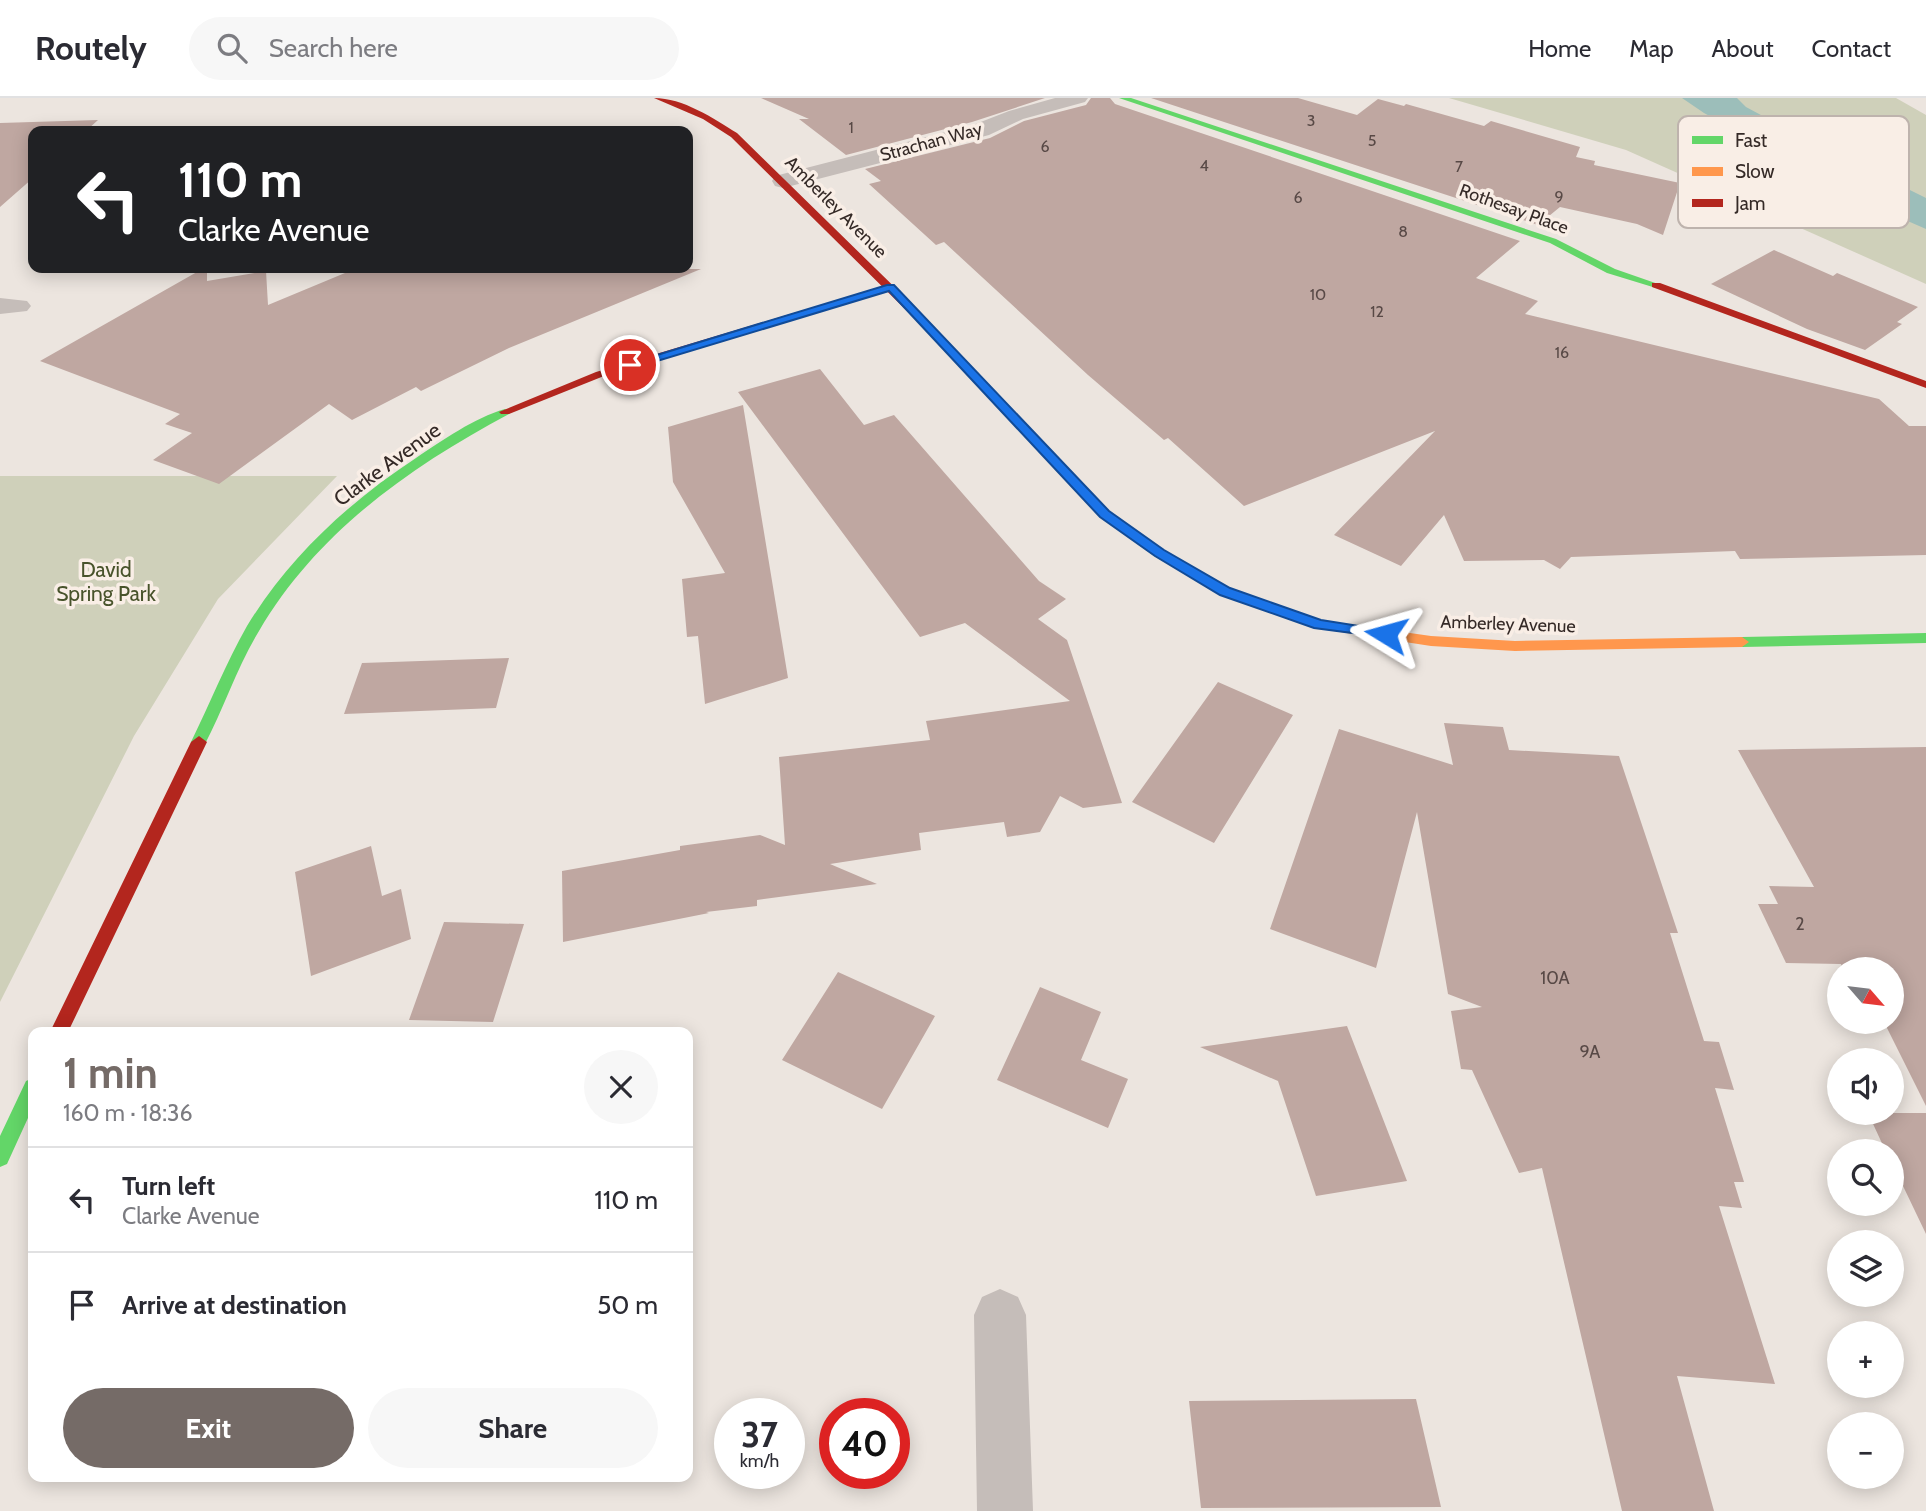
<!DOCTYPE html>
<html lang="en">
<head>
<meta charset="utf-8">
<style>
	:root { --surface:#fff; --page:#f7f7f7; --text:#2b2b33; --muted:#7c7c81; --line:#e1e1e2; --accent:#756b67 }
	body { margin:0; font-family:Cabin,sans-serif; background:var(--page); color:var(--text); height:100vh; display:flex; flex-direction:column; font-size:26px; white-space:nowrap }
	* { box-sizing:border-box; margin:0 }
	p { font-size:23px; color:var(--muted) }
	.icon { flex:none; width:38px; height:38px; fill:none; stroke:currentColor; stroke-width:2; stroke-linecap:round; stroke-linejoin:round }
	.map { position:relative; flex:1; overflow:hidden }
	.details { position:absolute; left:28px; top:929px; width:665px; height:455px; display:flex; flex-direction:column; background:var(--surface); border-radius:14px; box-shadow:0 4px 18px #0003 }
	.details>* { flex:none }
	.hud { position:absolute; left:28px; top:28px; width:665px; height:147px; border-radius:14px; box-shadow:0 4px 18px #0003; background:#202124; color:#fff; overflow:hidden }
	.needle { width:46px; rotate:118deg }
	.tools { position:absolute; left:1827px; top:859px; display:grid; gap:14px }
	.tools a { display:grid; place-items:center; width:77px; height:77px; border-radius:50%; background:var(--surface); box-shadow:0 4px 18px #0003; font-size:35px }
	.speed { position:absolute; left:714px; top:1300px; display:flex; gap:14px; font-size:35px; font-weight:700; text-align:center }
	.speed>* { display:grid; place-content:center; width:91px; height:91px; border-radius:50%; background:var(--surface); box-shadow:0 4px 18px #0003; line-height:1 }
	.speed small { font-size:18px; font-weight:400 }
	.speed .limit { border:10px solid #d22; background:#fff; color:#111 }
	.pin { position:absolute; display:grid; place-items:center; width:60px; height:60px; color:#fff; margin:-30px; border:4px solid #fff; border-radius:50%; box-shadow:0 2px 7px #0007 }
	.me { position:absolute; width:77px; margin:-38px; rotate:278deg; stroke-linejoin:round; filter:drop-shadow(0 0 5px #0008) }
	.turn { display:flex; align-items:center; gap:24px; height:147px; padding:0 35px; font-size:32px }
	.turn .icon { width:91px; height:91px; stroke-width:2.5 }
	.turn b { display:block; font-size:49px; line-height:60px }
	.round { display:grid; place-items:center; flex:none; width:74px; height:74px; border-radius:37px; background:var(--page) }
	.overview { display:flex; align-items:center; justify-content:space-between; height:119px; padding:0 35px }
	h1 { font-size:42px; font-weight:700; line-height:52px; color:var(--accent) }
	.primary-button { display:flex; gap:14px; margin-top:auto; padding:14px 35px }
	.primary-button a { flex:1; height:80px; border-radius:42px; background:var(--accent); color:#fff; font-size:28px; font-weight:700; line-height:80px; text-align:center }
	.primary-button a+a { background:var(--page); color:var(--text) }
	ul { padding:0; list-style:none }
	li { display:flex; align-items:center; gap:21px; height:105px; padding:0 35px; border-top:2px solid var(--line) }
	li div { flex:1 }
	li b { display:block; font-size:26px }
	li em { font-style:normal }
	header { display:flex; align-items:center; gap:42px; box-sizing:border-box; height:98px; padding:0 35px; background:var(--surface); border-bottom:2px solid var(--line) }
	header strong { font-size:33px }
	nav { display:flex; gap:38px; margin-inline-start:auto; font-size:24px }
	.search { width:490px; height:63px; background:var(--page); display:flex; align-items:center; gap:18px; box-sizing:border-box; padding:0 24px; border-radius:38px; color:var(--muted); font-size:26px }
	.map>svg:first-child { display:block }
	.green { fill:#cfd0ba }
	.water { fill:#9cbeba }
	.building { fill:#bfa7a1 }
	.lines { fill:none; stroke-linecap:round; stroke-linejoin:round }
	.street { fill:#c5bdb9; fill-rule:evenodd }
	.fast { fill:#63d668; fill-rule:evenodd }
	.slow { fill:#ff974d; fill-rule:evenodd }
	.jam { fill:#b3261e; fill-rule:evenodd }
	.route { fill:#1a73e8; stroke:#114b97; stroke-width:2 }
	.labels { text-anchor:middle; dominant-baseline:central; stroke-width:7; stroke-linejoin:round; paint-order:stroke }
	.far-number-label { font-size:16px; fill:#584946 }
	.far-street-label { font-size:18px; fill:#352a27; stroke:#f9eee6 }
	.number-label { font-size:18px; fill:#584946 }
	.street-label { font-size:21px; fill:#352a27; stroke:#f9eee6 }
	.park-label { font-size:21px; fill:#48532b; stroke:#f9eee6 }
	.key { fill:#f9eee6; stroke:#beb3ad; stroke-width:2 }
	.key-label { font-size:19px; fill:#352a27 }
</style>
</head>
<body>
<header>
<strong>Routely</strong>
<div class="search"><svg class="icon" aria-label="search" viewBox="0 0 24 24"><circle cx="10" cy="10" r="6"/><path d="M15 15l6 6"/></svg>Search here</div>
<nav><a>Home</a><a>Map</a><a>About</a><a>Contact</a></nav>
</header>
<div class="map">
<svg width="1926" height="1413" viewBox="0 0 1926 1413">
	<rect width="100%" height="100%" fill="#ece5df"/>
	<path class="green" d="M1449 0H1896L1926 17V186L1626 52Z
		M0 378H337L218 501 134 638 0 904Z"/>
	<path class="water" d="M1682 0H1737L1746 9 1789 32 1926 100V131L1887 114 1704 15Z"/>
	<path class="building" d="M761 0H1045L972 24 846 57 799 21H809Z
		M1091 0H1110L1115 6 1520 143 1476 180 1538 203 1525 216 1879 301 1909 328H1926V457L1740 461 1735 453 1571 459 1560 471 1544 462 1464 463 1444 417 1401 468 1334 437 1435 333 1244 408 1168 340 1164 342 1088 277 944 144 936 147 869 86 881 83 865 71 990 40 1024 23 1086 7Z
		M1151 0H1298L1357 17 1378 1 1404 8 1406 6 1484 28 1491 23 1580 49 1576 59 1595 63 1594 67 1680 85 1663 137 1637 126 1560 109 1538 127Z
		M98 22 86 33H33V80L0 109V25Z
		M1774 152 1833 178 1837 175 1918 209 1897 224 1902 226 1865 252 1807 231 1711 186Z
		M204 170H207V183L266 173 268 207 357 170 701 171 509 250 421 293 416 289 352 322 329 306 219 386 153 362 192 335 165 326 180 316 40 263Z
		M820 271 864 327 894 317 1039 483 1066 501 1038 521 1067 542 1122 705 1083 710 1060 698 1040 734 1007 739 1004 724 919 735 921 752 830 766 877 786 757 802V808L706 814 709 815 563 844 562 773 680 752V748L760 737 785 747 779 659 930 642 926 623 1070 603 965 525 920 539 738 294Z
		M743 307 788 580 705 606 698 538 687 539 682 481 725 475 673 384 668 329Z
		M509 560 496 610 344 616 362 565Z
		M1218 584 1293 617 1214 745 1132 704Z
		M1444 625 1503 629 1509 652 1619 658 1678 835H1670L1704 943 1719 944 1734 992 1715 990 1744 1084H1734L1742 1110 1719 1108 1775 1286 1677 1278 1714 1413H1622L1542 1070 1519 1075 1472 972 1461 971 1451 913 1482 909 1448 896 1417 714 1376 870 1270 831 1339 631 1453 667Z
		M1926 649V1008L1884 924H1892V872H1843L1841 866 1786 865 1758 806H1778L1769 788 1814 789 1738 652Z
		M371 748 382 798 401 791 411 841 311 878 295 774Z
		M444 824 524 826 493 924 409 922Z
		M838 874 935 918 882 1011 782 962Z
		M1040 889 1101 914 1081 962 1128 981 1108 1030 997 982Z
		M1347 928 1407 1083 1316 1098 1278 983 1200 949Z
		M1868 1015H1926V1136L1892 1065V1054H1886Z
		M1416 1301 1441 1409 1201 1410 1189 1303Z"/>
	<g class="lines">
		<path class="street" d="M1055 0H1088L1085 4 1023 21 989 37 783 90 775 88 772 83 775 78 973 27 1009 13Z
			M0 200 27 203 31 208 27 213 0 216Z
			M1000 1191 1018 1199 1026 1217 1033 1413H977L974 1217 982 1199Z"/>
		<path class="fast" d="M1119 0H1131L1556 141 1615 171 1661 187 1656 190 1607 175 1550 145Z
			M891 186 896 189 895 191 805 218 796 216Z
			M913 215H921L1109 413 1164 452 1230 490 1324 524 1326 527 1324 530H1314L1220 496 1154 458 1101 419 913 219Z
			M505 311 511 314 509 316C410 369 317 434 259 533 237 569 224 610 204 648H194L191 644C210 605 226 565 247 528 289 459 349 404 416 360 443 342 474 320 505 311Z
			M1926 535V545L1742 549 1735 544 1742 539Z
			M33 980V1009L7 1066 0 1069V1038L26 983Z"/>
		<path class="slow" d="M1319 522 1431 538 1515 543 1742 539 1749 544 1742 549 1515 553 1431 548 1314 530 1312 527Z"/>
		<path class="jam" d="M654 0C683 0 713 20 737 35L921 215V219H913L731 39 703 21Z
			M1652 185H1660L1926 283V290L1652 189Z
			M797 214 806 216 604 278 509 316H501L499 314 596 274Z
			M199 638 207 644 68 934H50L191 644Z"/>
	</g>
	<path class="route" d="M887 187H894L1109 413 1164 452 1230 490 1321 522 1391 533V540L1314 530 1220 497 1155 458 1100 419 889 193 634 270 624 267Z"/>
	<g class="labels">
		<g class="far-number-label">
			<text x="1311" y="22">3</text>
			<text x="851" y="29">1</text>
			<text x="1372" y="42">5</text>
			<text x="1045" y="48">6</text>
			<text x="1204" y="67">4</text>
			<text x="1459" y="68">7</text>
			<text x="1559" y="98">9</text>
			<text x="1298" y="99">6</text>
			<text x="1403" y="133">8</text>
			<text x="1318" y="196">10</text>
			<text x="1377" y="213">12</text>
			<text x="1562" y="254">16</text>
		</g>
		<g class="far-street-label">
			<text transform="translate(931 44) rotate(-15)">Strachan Way</text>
			<text transform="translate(836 109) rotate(45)">Amberley Avenue</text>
			<text transform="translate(1514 111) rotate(20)">Rothesay Place</text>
			<text transform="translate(1508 526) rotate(2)">Amberley Avenue</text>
		</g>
		<g class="number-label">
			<text x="1800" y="826">2</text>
			<text x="1555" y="880">10A</text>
			<text x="1590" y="954">9A</text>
		</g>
		<g class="street-label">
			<text transform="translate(387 366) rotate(-36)">Clarke Avenue</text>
		</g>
		<g class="park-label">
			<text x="106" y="471">David<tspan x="106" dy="24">Spring Park</tspan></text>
		</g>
	</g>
	<rect x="1678" y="18" width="231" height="112" rx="10" class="key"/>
	<rect x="1692" y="38" width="31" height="8" fill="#63d668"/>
	<rect x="1692" y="69" width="31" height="9" fill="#ff974d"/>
	<rect x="1692" y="101" width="31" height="8" fill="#b3261e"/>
	<g class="key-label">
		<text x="1735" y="49">Fast</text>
		<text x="1735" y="80">Slow</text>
		<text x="1735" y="112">Jam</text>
	</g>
</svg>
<div class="tools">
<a><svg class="needle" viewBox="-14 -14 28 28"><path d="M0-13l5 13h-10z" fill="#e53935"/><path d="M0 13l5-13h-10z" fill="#7c7c81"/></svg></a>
<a><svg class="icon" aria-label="sound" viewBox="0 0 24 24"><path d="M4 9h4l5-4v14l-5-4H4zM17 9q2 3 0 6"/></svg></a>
<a><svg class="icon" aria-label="search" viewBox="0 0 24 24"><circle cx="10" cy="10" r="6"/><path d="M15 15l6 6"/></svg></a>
<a><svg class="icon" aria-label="layers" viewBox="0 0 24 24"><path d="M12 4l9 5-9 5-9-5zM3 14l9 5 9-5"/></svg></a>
<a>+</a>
<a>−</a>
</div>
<div class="speed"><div>37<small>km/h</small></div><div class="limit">40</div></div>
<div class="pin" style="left:630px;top:267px;background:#d93025"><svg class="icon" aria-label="arrive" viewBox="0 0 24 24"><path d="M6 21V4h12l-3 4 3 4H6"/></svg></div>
<svg class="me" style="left:1386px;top:536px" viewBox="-20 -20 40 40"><path d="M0-17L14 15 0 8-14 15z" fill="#1a73e8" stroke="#fff" stroke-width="4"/></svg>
<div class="hud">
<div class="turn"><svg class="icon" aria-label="left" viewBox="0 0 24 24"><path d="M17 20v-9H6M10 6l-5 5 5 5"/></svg><div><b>110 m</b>Clarke Avenue</div></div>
</div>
<section class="details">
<div class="overview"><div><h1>1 min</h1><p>160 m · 18:36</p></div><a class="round"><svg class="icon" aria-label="close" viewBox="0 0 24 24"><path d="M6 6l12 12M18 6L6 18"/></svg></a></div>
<ul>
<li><svg class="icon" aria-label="left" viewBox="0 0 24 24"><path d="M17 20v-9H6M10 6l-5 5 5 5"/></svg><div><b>Turn left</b><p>Clarke Avenue</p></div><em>110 m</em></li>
<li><svg class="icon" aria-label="arrive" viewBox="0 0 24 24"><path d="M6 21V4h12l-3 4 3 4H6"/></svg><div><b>Arrive at destination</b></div><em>50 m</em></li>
</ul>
<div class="primary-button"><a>Exit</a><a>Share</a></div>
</section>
</div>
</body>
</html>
